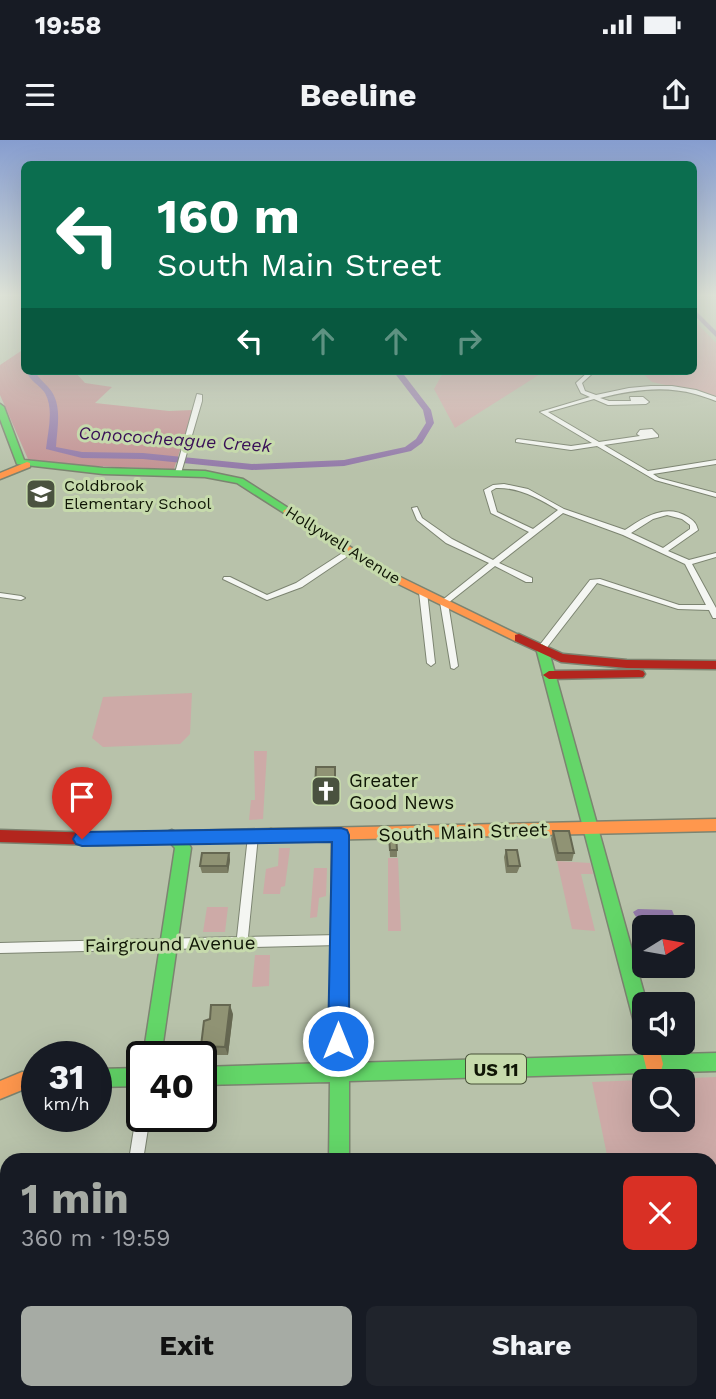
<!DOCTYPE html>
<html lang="en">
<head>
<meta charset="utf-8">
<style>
	:root { --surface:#171b24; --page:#20242c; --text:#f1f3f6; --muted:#9ea1a6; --accent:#a6aba4 }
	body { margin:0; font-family:"Work Sans",sans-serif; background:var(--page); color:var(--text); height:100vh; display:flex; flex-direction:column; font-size:26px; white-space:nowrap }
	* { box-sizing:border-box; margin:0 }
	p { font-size:23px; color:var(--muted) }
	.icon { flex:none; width:38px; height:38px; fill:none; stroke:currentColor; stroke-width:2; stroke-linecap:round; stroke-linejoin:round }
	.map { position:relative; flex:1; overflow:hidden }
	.sheet { position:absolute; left:0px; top:1013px; width:718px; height:247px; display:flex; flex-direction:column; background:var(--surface); border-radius:21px 21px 0 0; box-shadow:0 7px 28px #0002 }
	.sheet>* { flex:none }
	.hud { position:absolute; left:21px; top:21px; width:676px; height:214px; border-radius:10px; box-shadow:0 7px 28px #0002; background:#0b6e4f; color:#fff; overflow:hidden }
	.needle { width:46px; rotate:79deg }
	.tools { position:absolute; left:632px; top:775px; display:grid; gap:14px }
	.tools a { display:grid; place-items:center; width:63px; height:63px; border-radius:10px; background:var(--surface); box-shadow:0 7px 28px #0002; font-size:35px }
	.speed { position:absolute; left:21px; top:901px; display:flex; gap:14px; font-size:35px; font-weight:700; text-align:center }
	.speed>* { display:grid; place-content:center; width:91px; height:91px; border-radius:50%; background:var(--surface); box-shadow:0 7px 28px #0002; line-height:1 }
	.speed small { font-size:18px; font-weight:400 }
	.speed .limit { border:4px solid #111; border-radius:10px; background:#fff; color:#111 }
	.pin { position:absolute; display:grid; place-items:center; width:60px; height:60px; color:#fff; margin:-72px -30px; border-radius:50% 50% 50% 0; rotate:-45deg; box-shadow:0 0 7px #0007 }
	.pin .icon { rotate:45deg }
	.me { position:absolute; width:77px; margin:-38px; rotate:0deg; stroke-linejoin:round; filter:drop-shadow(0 0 5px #0008) }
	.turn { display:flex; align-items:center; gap:24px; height:147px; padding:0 21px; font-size:32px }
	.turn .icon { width:91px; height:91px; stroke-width:2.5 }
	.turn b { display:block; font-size:49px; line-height:60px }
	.lanes { display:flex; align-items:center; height:66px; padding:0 21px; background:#0003; justify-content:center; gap:35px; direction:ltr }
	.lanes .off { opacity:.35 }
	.round { display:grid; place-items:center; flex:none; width:74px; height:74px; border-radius:10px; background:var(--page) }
	.summary { display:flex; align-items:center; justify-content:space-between; height:119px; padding:0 21px }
	h1 { font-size:42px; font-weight:700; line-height:52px; color:var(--accent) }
	.primary-button { display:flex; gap:14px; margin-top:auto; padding:14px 21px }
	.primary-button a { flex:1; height:80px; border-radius:10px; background:var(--accent); color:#111; font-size:28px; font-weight:700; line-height:80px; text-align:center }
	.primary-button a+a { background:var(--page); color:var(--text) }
	.status { display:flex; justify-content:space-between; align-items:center; height:49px; padding:0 35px; background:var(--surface); direction:ltr }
	.status svg { height:19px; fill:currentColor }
	header { display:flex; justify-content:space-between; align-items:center; height:91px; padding:0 21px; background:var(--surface); font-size:32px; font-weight:700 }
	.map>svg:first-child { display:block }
	.green { fill:#cdaaa7; fill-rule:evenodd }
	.forest { fill:#c39394 }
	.water { fill:#937aa9 }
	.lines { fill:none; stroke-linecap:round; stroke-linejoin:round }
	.river { fill:#937aa9; fill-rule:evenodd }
	.street-casing { stroke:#7c8471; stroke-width:2 }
	.fast-casing { stroke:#7c8471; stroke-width:3 }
	.slow-casing { stroke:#7c8471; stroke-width:3 }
	.jam-casing { stroke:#7c8471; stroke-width:3 }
	.street { fill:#f4f6f2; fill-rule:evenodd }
	.fast { fill:#63d668; fill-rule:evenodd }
	.slow { fill:#ff974d; fill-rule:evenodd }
	.jam { fill:#b3261e; fill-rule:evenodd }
	.rail-casing { stroke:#acaea9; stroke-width:6 }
	.rail { stroke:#c6daac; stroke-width:3.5; stroke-dasharray:11; stroke-linecap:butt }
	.wall { fill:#7c7e64 }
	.shaded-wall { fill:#656751 }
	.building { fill:#909374; stroke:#656751; stroke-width:2 }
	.route { fill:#1a73e8; stroke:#114b97; stroke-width:2 }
	.labels { text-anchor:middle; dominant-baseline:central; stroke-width:6; stroke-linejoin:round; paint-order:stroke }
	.far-poi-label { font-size:16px; fill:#0f1505; stroke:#c6daac; text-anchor:start }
	.far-street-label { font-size:16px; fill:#0f1505; stroke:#c6daac }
	.far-water-label { font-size:18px; font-style:italic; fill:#390f57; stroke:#c6daac }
	.shield { fill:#c6daac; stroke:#465037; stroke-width:2 }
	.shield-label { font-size:18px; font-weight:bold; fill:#0f1505 }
	.poi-label { font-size:19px; fill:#0f1505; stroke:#c6daac; text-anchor:start }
	.street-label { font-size:19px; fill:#0f1505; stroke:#c6daac }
</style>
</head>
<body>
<div class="status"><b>19:58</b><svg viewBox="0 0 49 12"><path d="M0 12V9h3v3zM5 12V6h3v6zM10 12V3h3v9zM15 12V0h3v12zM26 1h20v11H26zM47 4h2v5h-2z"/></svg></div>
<header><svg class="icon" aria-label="menu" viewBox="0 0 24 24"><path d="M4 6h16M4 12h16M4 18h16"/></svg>Beeline<svg class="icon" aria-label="share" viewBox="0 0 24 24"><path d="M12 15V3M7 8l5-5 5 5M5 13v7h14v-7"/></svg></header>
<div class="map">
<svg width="716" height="1259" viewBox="0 0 716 1259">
	<rect width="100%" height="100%" fill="#b8c2aa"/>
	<path class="green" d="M693 179 716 203V256L652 242 640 231H693Z
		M444 231H545L455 288 434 249Z
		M192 553 190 594 180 604 103 607 92 598 103 557Z
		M254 611H267L263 679 249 680 251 660H255Z
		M279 708H290L285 746 281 747 280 754H263L266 729 278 726Z
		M388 718H398L401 791H388Z
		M557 721 590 723 593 734H581L595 791 572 789Z
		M314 728H327L326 756 319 758 317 777 310 778Z
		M207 767H228L225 792H203Z
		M255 815H270L269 846 252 847Z
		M716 937V1259H459L458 1253H710V1020H608L592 942ZM644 942H682V980H644Z"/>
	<path class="forest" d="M24 209V231H74L85 243 112 247 95 263 169 271 193 270 174 329 68 325 28 319 0 255V225Z"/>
	<path class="water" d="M638 769 672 770 677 783C662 783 640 788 633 772Z"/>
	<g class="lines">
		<path class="river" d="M693 168 716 191V197L693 174Z
			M27 231H35C38 239 47 244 52 252 62 268 57 289 56 307L82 312 143 313 252 324 344 320 405 307 416 299 426 283 423 270 393 231H401L431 270 434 283 422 303 411 311 344 326 252 330 143 319 82 318 46 309C48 291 54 269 45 253 39 244 29 241 27 231Z"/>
		<g class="street-casing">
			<path id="street" d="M589 231H608L605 233 594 232 582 243 585 251 596 255 629 248 651 246H672L696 250 716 257V261C709 258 702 256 695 254 664 245 631 250 600 258L609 261H631L630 257H643L649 262 646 264 608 265 594 259 548 272 599 302 640 296 637 294 640 290 652 289 658 295V297L604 305 648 331 716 320V324L653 334 659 338 716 353V357L655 340 597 306 571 310 516 302V300L518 299 571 306 592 303 540 272 590 257 581 253 576 243Z
				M197 254 202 255V261L181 333 176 334 175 333Z
				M504 344 528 349 564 369 625 390C644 377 666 363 688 377 694 381 696 383 698 390L668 411 689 420 716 413V417L692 424 716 468V478H713L709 470 678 469 597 443 545 510H539L538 508 539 506 590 440 600 439 679 465H706L685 424 623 395 563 373 499 423 532 438V442H526L495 426 448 463 458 526 454 529 451 528 440 462 489 423 446 403 417 380 412 368 417 367 422 378 452 399 493 420 529 392 491 373 484 350 493 345ZM496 348C519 347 539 359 558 370L533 389 497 372 491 351ZM667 375 682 379 690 385V389L663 408 631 393 653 379Z
				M347 410H350L354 412 302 447 267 460 223 439 224 437H230L267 455 296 443Z
				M420 450H426L427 452 435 523 431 526 427 523 419 452Z
				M0 453 21 456 25 458 21 460 0 457Z
				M253 692 257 693 258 696 248 797 339 795 343 796 345 800 343 804 339 805 0 813V803L237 797 248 696 249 693Z
				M142 970V976H150L143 1020H129L136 976 138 971Z"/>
		</g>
		<g class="fast-casing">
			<path id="fast" d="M0 264 4 267 24 320 103 328 205 331 243 339 293 371 284 373 237 343 205 337 103 334 17 324 0 279Z
				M542 504 548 508 647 864H644V895L638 892 635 886 536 508Z
				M340 689 345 691 348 695 349 923 716 913V931L349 941V1020H329L330 942 201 945V927L330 923 332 695 335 691Z
				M172 690 185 697 191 708 161 917H143L175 708 164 696 167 692Z
				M142 928V946L96 947V929Z"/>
		</g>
		<g class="slow-casing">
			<path id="slow" d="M27 322 30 323V327L0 339V333Z
				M288 368 392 433 525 498 519 502 515 501 384 437 284 373 283 371Z
				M716 679V691L271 701 266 699 263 695 266 691 271 689Z
				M644 896V903H658L663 924 661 931 654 933 647 931 640 903Z
				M22 932H37V950H22L0 959V941Z
				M330 1253H354V1259H330Z"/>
		</g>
		<g class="jam-casing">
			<path id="jam" d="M519 494 563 514 627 520 716 521V529L627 528 561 522 515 501V495Z
				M639 530 643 531 645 534 643 537 549 539 543 535 549 531Z
				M271 689 276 691 279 695 276 699 271 701 98 705 0 702V690L98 693Z"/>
		</g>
		<use href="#street" class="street"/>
		<use href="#fast" class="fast"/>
		<use href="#slow" class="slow"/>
		<use href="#jam" class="jam"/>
		<g class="rail-casing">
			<path id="rail" d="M0 1221 7 1222
				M0 1235 7 1237
				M75 1253 101 1259
				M135 1253 159 1259"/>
		</g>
		<use href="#rail" class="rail"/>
	</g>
	<path class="wall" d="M335 627 336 663H316L315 652Z
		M553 691 574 713 572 721H556L551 699Z
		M389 696 397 710V717H390Z
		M506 710 520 726 517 733H506L504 717Z
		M229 713 230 720 228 733H202L200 726Z
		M233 874 228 915H205L201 906Z"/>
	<path class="shaded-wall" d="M229 713 230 720 228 733 227 726Z
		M230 865 233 874 228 915 225 907Z"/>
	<path class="building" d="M316 627H335V652H315Z
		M553 691H569L574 713H558Z
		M396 695 397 710H390L389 696Z
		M506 710H517L520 726H508Z
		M202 713H229L227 726H200Z
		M211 865H230L225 907 201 906 204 881 210 879Z"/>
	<linearGradient id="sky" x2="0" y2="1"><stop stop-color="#869dcf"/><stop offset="0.47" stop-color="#dfe4d9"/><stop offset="1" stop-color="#dfe4d9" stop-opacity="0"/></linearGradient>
	<rect width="716" height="330" fill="url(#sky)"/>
	<path class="route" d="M341 688 347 690 349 695V901L346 909 338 912 331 909 328 901 332 702 82 706 76 704 73 699 76 694 82 692Z"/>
	<defs>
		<g id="school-square" transform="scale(1.575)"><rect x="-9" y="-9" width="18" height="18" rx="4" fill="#4a523f" stroke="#c6daac"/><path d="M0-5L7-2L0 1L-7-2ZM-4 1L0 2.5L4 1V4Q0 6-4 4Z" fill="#fff"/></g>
		<g id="church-square" transform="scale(1.575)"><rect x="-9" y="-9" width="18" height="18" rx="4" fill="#4a523f" stroke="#c6daac"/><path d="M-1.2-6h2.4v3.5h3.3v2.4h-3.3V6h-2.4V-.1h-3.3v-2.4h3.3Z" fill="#fff"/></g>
	</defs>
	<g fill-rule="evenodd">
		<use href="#school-square" x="41" y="354"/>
		<use href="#church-square" x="326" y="651"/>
	</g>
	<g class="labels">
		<g class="far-poi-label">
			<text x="64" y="345">Coldbrook<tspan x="64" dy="18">Elementary School</tspan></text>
		</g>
		<g class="far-street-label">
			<text transform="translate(343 405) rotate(32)">Hollywell Avenue</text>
		</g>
		<g class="far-water-label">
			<text transform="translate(175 299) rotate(4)">Conococheague Creek</text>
		</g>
		<rect class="shield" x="466" y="914.5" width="60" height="29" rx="5"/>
		<g class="shield-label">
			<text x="496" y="929">US 11</text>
		</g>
		<g class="poi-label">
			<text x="349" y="640">Greater<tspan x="349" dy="22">Good News</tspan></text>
		</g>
		<g class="street-label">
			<text transform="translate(463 692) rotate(-2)">South Main Street</text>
			<text transform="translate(170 804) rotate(-1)">Fairground Avenue</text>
		</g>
	</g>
</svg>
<div class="tools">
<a><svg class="needle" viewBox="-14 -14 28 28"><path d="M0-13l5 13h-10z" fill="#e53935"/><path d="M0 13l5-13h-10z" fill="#9ea1a6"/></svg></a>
<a><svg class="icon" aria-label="sound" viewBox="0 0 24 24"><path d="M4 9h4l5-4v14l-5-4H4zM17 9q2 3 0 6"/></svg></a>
<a><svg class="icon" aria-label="search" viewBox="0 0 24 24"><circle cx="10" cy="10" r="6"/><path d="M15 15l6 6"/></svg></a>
</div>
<div class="speed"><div>31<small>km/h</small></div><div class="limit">40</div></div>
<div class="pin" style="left:82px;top:699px;background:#d93025"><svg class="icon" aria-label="arrive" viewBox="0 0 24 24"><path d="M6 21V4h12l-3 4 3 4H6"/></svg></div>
<svg class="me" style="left:338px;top:901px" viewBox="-20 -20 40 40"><circle r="17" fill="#1a73e8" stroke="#fff" stroke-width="3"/><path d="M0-11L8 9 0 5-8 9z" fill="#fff"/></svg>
<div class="hud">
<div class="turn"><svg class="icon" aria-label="left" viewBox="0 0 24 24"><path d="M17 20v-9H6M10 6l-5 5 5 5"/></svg><div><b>160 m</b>South Main Street</div></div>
<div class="lanes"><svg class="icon" aria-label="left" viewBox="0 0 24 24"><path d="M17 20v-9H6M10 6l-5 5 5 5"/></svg><svg class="icon off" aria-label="ahead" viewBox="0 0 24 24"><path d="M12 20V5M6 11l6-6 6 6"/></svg><svg class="icon off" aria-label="ahead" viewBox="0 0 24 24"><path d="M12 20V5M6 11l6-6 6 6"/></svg><svg class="icon off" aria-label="right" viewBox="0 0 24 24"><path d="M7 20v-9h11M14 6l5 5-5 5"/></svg></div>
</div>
<section class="sheet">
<div class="summary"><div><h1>1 min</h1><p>360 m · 19:59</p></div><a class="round" style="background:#d93025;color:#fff"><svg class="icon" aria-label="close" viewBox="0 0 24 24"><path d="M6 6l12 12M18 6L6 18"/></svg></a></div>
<div class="primary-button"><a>Exit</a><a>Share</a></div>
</section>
</div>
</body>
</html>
